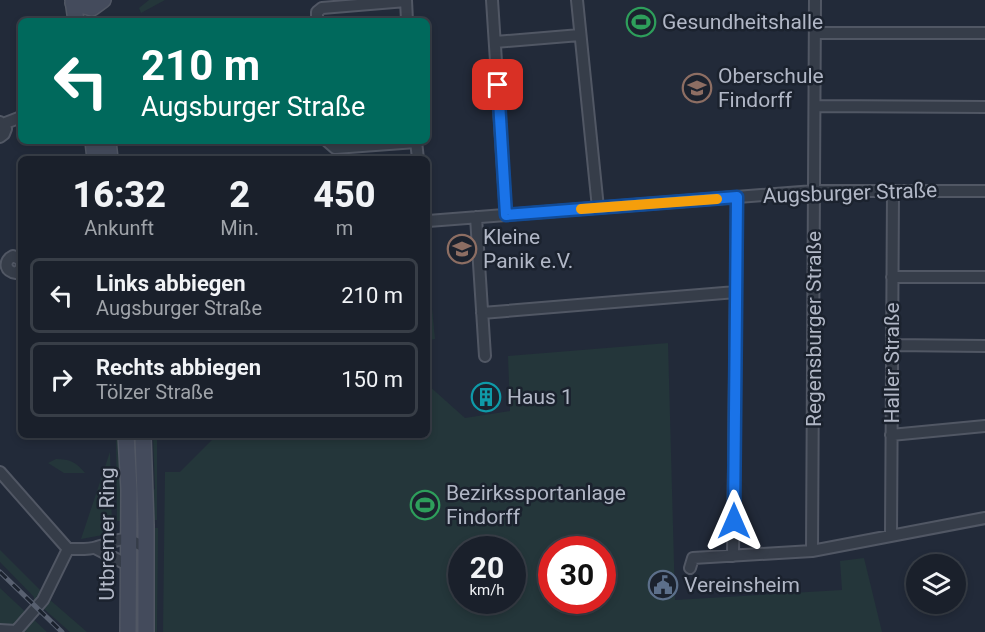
<!DOCTYPE html>
<html lang="de">
<head>
<meta charset="utf-8">
<style>
	:root { --surface:#1a202b; --page:#272d37; --text:#f1f3f6; --muted:#9fa3a9; --line:#383e47 }
	body { margin:0; font-family:Roboto,sans-serif; background:var(--page); color:var(--text); height:100vh; display:flex; flex-direction:column; font-size:22px; white-space:nowrap }
	* { box-sizing:border-box; margin:0 }
	p { font-size:20px; color:var(--muted) }
	.icon { flex:none; width:33px; height:33px; fill:none; stroke:currentColor; stroke-width:2; stroke-linecap:round; stroke-linejoin:round }
	.map { position:relative; flex:1; overflow:hidden }
	.side { position:absolute; left:18px; top:156px; width:412px; height:282px; display:flex; flex-direction:column; background:var(--surface); border-radius:9px; box-shadow:0 3px 9px #0003,0 0 0 2px var(--line) }
	.side>* { flex:none }
	.banner { position:absolute; left:18px; top:18px; width:412px; height:126px; border-radius:9px; box-shadow:0 3px 9px #0003,0 0 0 2px var(--line); background:#00695c; color:#fff; overflow:hidden }
	.tools { position:absolute; left:906px; top:554px; display:grid; gap:12px }
	.tools a { display:grid; place-items:center; width:60px; height:60px; border-radius:50%; background:var(--surface); box-shadow:0 3px 9px #0003,0 0 0 2px var(--line); font-size:30px }
	.speed { position:absolute; left:448px; top:536px; display:flex; gap:12px; font-size:30px; font-weight:700; text-align:center }
	.speed>* { display:grid; place-content:center; width:78px; height:78px; border-radius:50%; background:var(--surface); box-shadow:0 3px 9px #0003,0 0 0 2px var(--line); line-height:1 }
	.speed small { font-size:15px; font-weight:400 }
	.speed .limit { border:9px solid #d22; background:#fff; color:#111 }
	.pin { position:absolute; display:grid; place-items:center; width:51px; height:51px; color:#fff; margin:-26px; border-radius:12px; box-shadow:0 3px 9px #0006 }
	.me { position:absolute; width:66px; margin:-33px; rotate:0deg; stroke-linejoin:round; filter:drop-shadow(0 0 4px #0008) }
	.turn { display:flex; align-items:center; gap:21px; height:126px; padding:0 24px; font-size:27px }
	.turn .icon { width:78px; height:78px; stroke-width:2.5 }
	.turn b { display:block; font-size:42px; line-height:51px }
	.eta { display:flex; justify-content:space-evenly; align-items:center; height:102px; text-align:center }
	.eta b { font-size:36px; font-weight:800; line-height:42px }
	ul { padding:0; list-style:none }
	li { display:flex; align-items:center; gap:18px; height:75px; margin:0 12px 9px; padding:0 12px; border:3px solid var(--line); border-radius:9px }
	li div { flex:1 }
	li b { display:block; font-size:22px }
	li em { font-style:normal }
	.map>svg:first-child { display:block }
	.green { fill:#24363a; fill-rule:evenodd }
	.lines { fill:none; stroke-linecap:round; stroke-linejoin:round }
	.street-casing { stroke:#515764; stroke-width:14 }
	.secondary-casing { stroke:#515764; stroke-width:18 }
	.street { stroke:#363d49; stroke-width:10 }
	.secondary { stroke:#444b5c; stroke-width:15 }
	.rail-casing { stroke:#586070; stroke-width:5 }
	.rail { stroke:#1b222e; stroke-width:3; stroke-dasharray:9; stroke-linecap:butt }
	.route-casing { stroke:#114b97; stroke-width:15 }
	.route { stroke:#1a73e8; stroke-width:10 }
	.slow { stroke:#f59e0b; stroke-width:10 }
	.labels { text-anchor:middle; dominant-baseline:central; stroke-width:5; stroke-linejoin:round; paint-order:stroke }
	.poi-label { font-size:21px; fill:#b1b7c6; stroke:#1b222e; text-anchor:start }
	.street-label { font-size:21px; fill:#b1b7c6; stroke:#1b222e }
</style>
</head>
<body>
<div class="map">
<svg width="985" height="632" viewBox="0 0 985 632">
	<rect width="100%" height="100%" fill="#222a39"/>
	<path class="green" d="M149 0H165L141 13 139 8Z
		M428 288 431 298 435 339 428 340Z
		M668 343 675 600 842 590 840 561 864 558 882 632H163L165 472H180L217 435H428V385L465 418 510 411 508 356ZM462 549H513V600H462ZM552 549H603V600H552Z
		M116 435H119L121 478 120 521H117Z
		M153 435H157V520H152L150 491 155 489Z
		M110 452 112 528 108 534 81 539Z
		M56 459C70 459 76 462 85 473H64L48 463Z
		M153 528H158L157 632H154Z
		M0 550 49 599 87 632H70L34 600V597L0 562Z
		M0 588 47 632H0Z"/>
	<g class="lines">
		<g class="street-casing">
			<path id="street" d="M406 0 407 21
				M492 0 506 215
				M577 0 598 208
				M317 21V12L322 8 406 1
				M815 33H985
				M495 42 580 35
				M815 106 985 107
				M0 122 6 129 4 134 0 137
				M3 124 21 117
				M327 141 335 148 416 142
				M416 141 418 159
				M476 217 485 356
				M428 221 814 191H985
				M21 260 13 256C3 261 5 272 16 273L21 269
				M892 277H985
				M482 313 736 292
				M892 345 985 346
				M891 435 985 426
				M0 472 68 549
				M891 536 893 191
				M95 548 128 565
				M68 549C78 549 89 550 97 547 123 539 121 534 146 548
				M812 551 815 0
				M733 556 737 197
				M690 568 693 558 812 551 985 518
				M0 630 16 631
				M16 631 43 600 68 549"/>
		</g>
		<g class="secondary-casing">
			<path id="secondary" d="M73 0 76 21
				M73 3 92 8 103 0
				M93 141 95 159
				M108 141 110 159
				M126 435 129 490 128 632
				M143 435 146 525V632"/>
		</g>
		<use href="#street" class="street"/>
		<use href="#secondary" class="secondary"/>
		<g class="rail-casing">
			<path id="rail" d="M0 572 62 632"/>
		</g>
		<use href="#rail" class="rail"/>
	</g>
	<g class="lines">
		<g class="route-casing">
			<path id="route" d="M498 85 506 215 737 197 734 521"/>
		</g>
		<use href="#route" class="route"/>
		<path class="slow" d="M581 209 717 199"/>
	</g>
	<defs>
		<g id="stadium-ring" transform="scale(1.5)"><circle r="9.5" fill="#1b222e" stroke="#2e9e5b" stroke-width="1.5"/><path d="M0-5a6.5 5 0 1 0 0 10a6.5 5 0 1 0 0-10ZM-3.5-1.8h7v3.6h-7Z" fill="#2e9e5b"/></g>
		<g id="school-ring" transform="scale(1.5)"><circle r="9.5" fill="#1b222e" stroke="#8d6e63" stroke-width="1.5"/><path d="M0-5L7-2L0 1L-7-2ZM-4 1L0 2.5L4 1V4Q0 6-4 4Z" fill="#8d6e63"/></g>
		<g id="building-ring" transform="scale(1.5)"><circle r="9.5" fill="#1b222e" stroke="#0f9aa8" stroke-width="1.5"/><path d="M-4-6H4V6H1V3H-1V6H-4ZM-2.5-4.3h1.7v1.8h-1.7ZM.8-4.3h1.7v1.8H.8ZM-2.5-1h1.7V.8h-1.7ZM.8-1h1.7V.8H.8Z" fill="#0f9aa8"/></g>
		<g id="civic-ring" transform="scale(1.5)"><circle r="9.5" fill="#1b222e" stroke="#5c6f8a" stroke-width="1.5"/><path d="M-.6-6.5H3V-4.5H.6V-3L4-1V1h2V6H-6V1h2V-1L-.6-3ZM-1.2 2.5V6h2.4V2.5Z" fill="#5c6f8a"/></g>
	</defs>
	<g fill-rule="evenodd">
		<use href="#stadium-ring" x="641" y="22"/>
		<use href="#school-ring" x="697" y="88"/>
		<use href="#school-ring" x="462" y="249"/>
		<use href="#building-ring" x="486" y="397"/>
		<use href="#stadium-ring" x="425" y="505"/>
		<use href="#civic-ring" x="663" y="585"/>
	</g>
	<g class="labels">
		<g class="poi-label">
			<text x="662" y="22">Gesundheitshalle</text>
			<text x="718" y="76">Oberschule<tspan x="718" dy="24">Findorff</tspan></text>
			<text x="483" y="237">Kleine<tspan x="483" dy="24">Panik e.V.</tspan></text>
			<text x="507" y="397">Haus 1</text>
			<text x="446" y="493">Bezirkssportanlage<tspan x="446" dy="24">Findorff</tspan></text>
			<text x="684" y="585">Vereinsheim</text>
		</g>
		<g class="street-label">
			<text transform="translate(850 193) rotate(-2)">Augsburger Straße</text>
			<text transform="translate(814 329) rotate(-90)">Regensburger Straße</text>
			<text transform="translate(892 363) rotate(-90)">Haller Straße</text>
			<text transform="translate(107 534) rotate(-90)">Utbremer Ring</text>
		</g>
	</g>
</svg>
<div class="tools">
<a><svg class="icon" aria-label="layers" viewBox="0 0 24 24"><path d="M12 4l9 5-9 5-9-5zM3 14l9 5 9-5"/></svg></a>
</div>
<div class="speed"><div>20<small>km/h</small></div><div class="limit">30</div></div>
<div class="pin" style="left:498px;top:85px;background:#d93025"><svg class="icon" aria-label="arrive" viewBox="0 0 24 24"><path d="M6 21V4h12l-3 4 3 4H6"/></svg></div>
<svg class="me" style="left:734px;top:521px" viewBox="-20 -20 40 40"><path d="M0-17L14 15 0 8-14 15z" fill="#1a73e8" stroke="#fff" stroke-width="4"/></svg>
<div class="banner">
<div class="turn"><svg class="icon" aria-label="left" viewBox="0 0 24 24"><path d="M17 20v-9H6M10 6l-5 5 5 5"/></svg><div><b>210 m</b>Augsburger Straße</div></div>
</div>
<section class="side">
<div class="eta">
<div><b>16:32</b><p>Ankunft</p></div>
<div><b>2</b><p>Min.</p></div>
<div><b>450</b><p>m</p></div>
</div>
<ul>
<li><svg class="icon" aria-label="left" viewBox="0 0 24 24"><path d="M17 20v-9H6M10 6l-5 5 5 5"/></svg><div><b>Links abbiegen</b><p>Augsburger Straße</p></div><em>210 m</em></li>
<li><svg class="icon" aria-label="right" viewBox="0 0 24 24"><path d="M7 20v-9h11M14 6l5 5-5 5"/></svg><div><b>Rechts abbiegen</b><p>Tölzer Straße</p></div><em>150 m</em></li>
</ul>
</section>
</div>
</body>
</html>
